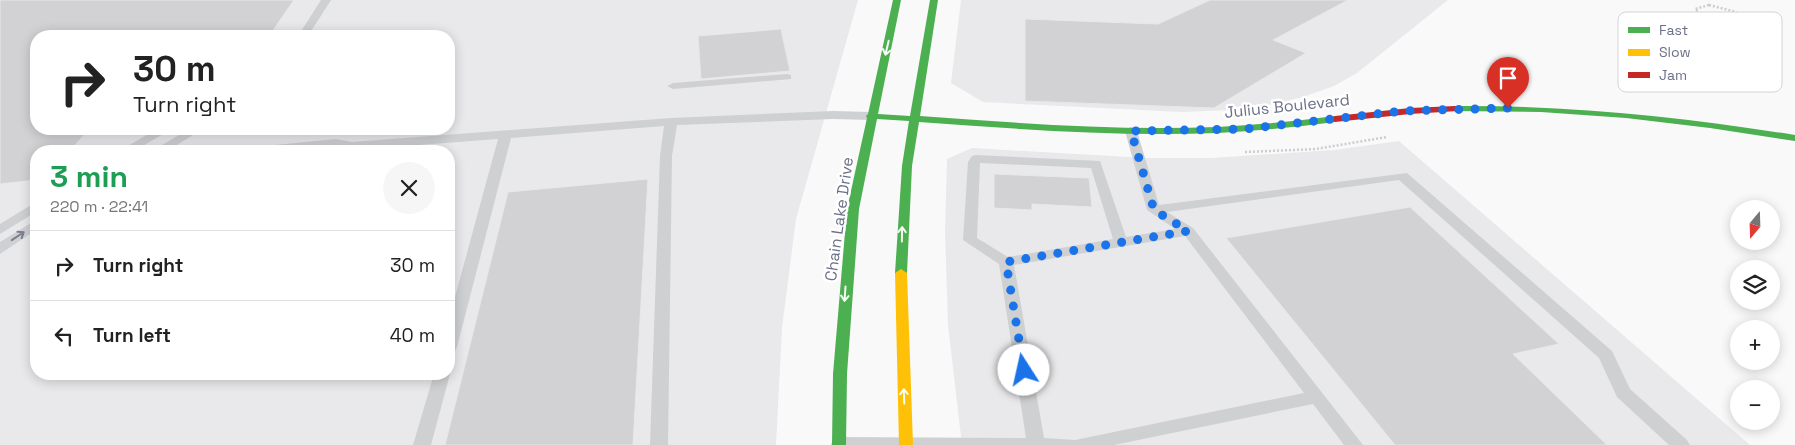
<!DOCTYPE html>
<html lang="en">
<head>
<meta charset="utf-8">
<style>
	:root { --surface:#fff; --page:#f6f6f6; --text:#222; --muted:#767676; --line:#e0e0e0 }
	body { margin:0; font-family:"Space Grotesk",sans-serif; background:var(--page); color:var(--text); height:100vh; display:flex; flex-direction:column; font-size:19px; white-space:nowrap }
	* { box-sizing:border-box; margin:0 }
	p { font-size:16px; color:var(--muted) }
	.icon { flex:none; width:28px; height:28px; fill:none; stroke:currentColor; stroke-width:2; stroke-linecap:round; stroke-linejoin:round }
	.map { position:relative; flex:1; overflow:hidden }
	.drawer { position:absolute; left:30px; top:145px; width:425px; height:235px; display:flex; flex-direction:column; background:var(--surface); border-radius:20px; box-shadow:0 2px 12px #0003 }
	.drawer>* { flex:none }
	.guide { position:absolute; left:30px; top:30px; width:425px; height:105px; border-radius:20px; box-shadow:0 2px 12px #0003; background:#fff; color:var(--text); overflow:hidden }
	.needle { width:32px; rotate:199deg }
	.tools { position:absolute; left:1730px; top:200px; display:grid; gap:10px }
	.tools a { display:grid; place-items:center; width:50px; height:50px; border-radius:50%; background:var(--surface); box-shadow:0 2px 12px #0003; font-size:25px }
	.pin { position:absolute; display:grid; place-items:center; width:42px; height:42px; color:#fff; margin:-51px -21px; border-radius:50% 50% 50% 0; rotate:-45deg; box-shadow:0 0 5px #0007 }
	.pin .icon { rotate:45deg }
	.me { position:absolute; width:55px; margin:-28px; rotate:350deg; stroke-linejoin:round; filter:drop-shadow(0 0 4px #0008) }
	.turn { display:flex; align-items:center; gap:18px; height:105px; padding:0 20px; font-size:22px }
	.turn .icon { width:65px; height:65px; stroke-width:2.5 }
	.turn b { display:block; font-size:35px; line-height:42px }
	.round { display:grid; place-items:center; flex:none; width:52px; height:52px; border-radius:26px; background:var(--page) }
	.headline { display:flex; align-items:center; justify-content:space-between; height:85px; padding:0 20px }
	h1 { font-size:30px; font-weight:700; line-height:38px; color:#1e9e55 }
	ul { padding:0; list-style:none }
	li { display:flex; align-items:center; gap:15px; height:70px; padding:0 20px; border-top:1px solid var(--line) }
	li div { flex:1 }
	li b { display:block; font-size:19px }
	li em { font-style:normal }
	.map>svg:first-child { display:block }
	.built { fill:#e9e9eb; fill-rule:evenodd }
	.building { fill:#d2d2d5; stroke:#e8e8e8 }
	.lines { fill:none; stroke-linecap:round; stroke-linejoin:round }
	.path { stroke:#cdcdce; stroke-width:2.5; stroke-dasharray:2 2; stroke-linecap:butt }
	.lane { fill:#cfd0d2; fill-rule:evenodd }
	.fast { fill:#4caf50; fill-rule:evenodd }
	.slow { fill:#ffc107; fill-rule:evenodd }
	.jam { fill:#c62828; fill-rule:evenodd }
	.oneway { stroke:#f6fbf6 }
	.oneway2 { stroke:#7a7e92 }
	.route { stroke:#1a73e8; stroke-width:9; stroke-dasharray:0 16.2 }
	.labels { text-anchor:middle; dominant-baseline:central; stroke-width:5; stroke-linejoin:round; paint-order:stroke }
	.street-label { font-size:16px; fill:#6b7087; stroke:#fff }
	.key { fill:#fff; stroke:#d3d4db; stroke-width:1 }
	.key-label { font-size:14px; fill:#6b7087 }
</style>
</head>
<body>
<div class="map">
<svg width="1795" height="445" viewBox="0 0 1795 445">
	<rect width="100%" height="100%" fill="#f9f9f9"/>
	<path class="built" d="M0 0H858L796 219 782 328 776 445H0ZM36 36H449V129H36ZM36 151H449V374H36Z
		M961 0H1448L1357 73 1334 86 1303 97 1269 105 1231 110 1181 112 983 102 951 83Z
		M1399 141 1750 445H962L948 325 945 232 947 159 972 148 1147 158H1211L1334 150Z"/>
	<path class="building" d="M0 0H294L269 36H36V129H89L70 151H36V180L0 184Z
		M1210 0H1348L1273 40 1306 53 1214 108 1025 101V19L1158 24Z
		M781 29 790 71 701 79 698 36Z
		M994 174 1089 178 1092 207 1032 204V210L994 208Z
		M648 179 633 445H445L508 192Z
		M1410 207 1559 344 1513 354 1607 445H1395L1226 238Z"/>
	<g class="lines">
		<path class="path" d="M1709 5 1736 12 1743 18 1740 23C1722 24 1709 21 1695 9Z
			M1726 26 1761 42
			M1245 152 1316 149 1387 137"/>
		<path class="lane" d="M321 0H331L308 36H298Z
			M787 74 791 75V79L673 89 667 86 673 83Z
			M833 111 871 112 877 116 871 120 833 119 677 125 672 156 668 445H650L660 156 664 126 511 138 457 347 455 351 449 353V319L498 139 352 150C319 143 283 153 249 151L255 147 336 139 352 142 671 118Z
			M1131 127 1137 131 1159 205 1407 173 1612 351 1630 389 1687 440 1690 445H1669L1617 397 1599 358 1399 180 1167 212 1193 228 1363 445H1344L1313 404 1114 445H831L833 439 839 437 1026 438 999 264 963 240 968 162 972 156 976 155 1100 161 1126 237 1175 229 1147 210 1125 131ZM980 163 1091 168 1113 239 1008 257 977 238ZM1185 236 1304 393 1075 440 1044 438 1014 265Z
			M157 129H172L134 151H119Z
			M189 129H203L167 151H152Z
			M36 202V212L0 234V224Z
			M36 220V230L0 254V242Z
			M449 371 450 374 431 445H413L434 374H449Z"/>
		<path class="fast" d="M893 0H901L878 114 910 116 930 0H938L920 116C1019 123 1118 131 1217 127 1257 125 1296 121 1335 116L1340 119 1335 122C1296 127 1257 131 1218 133 1118 137 1018 129 919 122L912 166 907 273 901 277 895 273 902 166 909 121 877 119 859 209 847 374 846 445H832L833 374 847 209 867 118 866 116 868 114Z
			M1455 106C1570 105 1682 117 1795 135V141L1710 128 1626 118 1541 112 1452 111V107Z"/>
		<path class="slow" d="M901 269 907 273 913 445H899L895 273Z"/>
		<path class="jam" d="M1455 106 1458 107V111L1410 114 1335 122 1330 119 1335 116 1410 108Z"/>
	</g>
	<defs><path id="oneway-shaft" d="M-6 0H5M1.5-3L5.5 0L1.5 3" fill="none" stroke-width="1.6" stroke-linecap="round" stroke-linejoin="round" transform="scale(1.25)"/></defs>
	<g class="oneway">
		<use href="#oneway-shaft" transform="translate(887 48) rotate(103)"/>
		<use href="#oneway-shaft" transform="translate(902 234) rotate(-89)"/>
		<use href="#oneway-shaft" transform="translate(845 294) rotate(94)"/>
		<use href="#oneway-shaft" transform="translate(904 396) rotate(-92)"/>
	</g>
	<use class="oneway2" href="#oneway-shaft" transform="translate(18 236) rotate(-34)"/>
	<g class="lines">
		<path class="route" d="M1024 370 1006 262 1188 231 1154 210 1131 131 1245 129 1403 111 1508 108"/>
	</g>
	<g class="labels">
		<g class="street-label">
			<text transform="translate(1287 106) rotate(-6)">Julius Boulevard</text>
			<text transform="translate(839 219) rotate(-82)">Chain Lake Drive</text>
		</g>
	</g>
	<rect x="1618" y="12" width="164" height="80" rx="8" class="key"/>
	<rect x="1628" y="27" width="22" height="6" fill="#4caf50"/>
	<rect x="1628" y="49" width="22" height="7" fill="#ffc107"/>
	<rect x="1628" y="72" width="22" height="6" fill="#c62828"/>
	<g class="key-label">
		<text x="1659" y="35">Fast</text>
		<text x="1659" y="57">Slow</text>
		<text x="1659" y="80">Jam</text>
	</g>
</svg>
<div class="tools">
<a><svg class="needle" viewBox="-14 -14 28 28"><path d="M0-13l5 13h-10z" fill="#e53935"/><path d="M0 13l5-13h-10z" fill="#767676"/></svg></a>
<a><svg class="icon" aria-label="layers" viewBox="0 0 24 24"><path d="M12 4l9 5-9 5-9-5zM3 14l9 5 9-5"/></svg></a>
<a>+</a>
<a>−</a>
</div>
<div class="pin" style="left:1508px;top:108px;background:#d93025"><svg class="icon" aria-label="arrive" viewBox="0 0 24 24"><path d="M6 21V4h12l-3 4 3 4H6"/></svg></div>
<svg class="me" style="left:1024px;top:370px" viewBox="-20 -20 40 40"><circle r="19" fill="#fff"/><path d="M0-13L10 11 0 6-10 11z" fill="#1a73e8"/></svg>
<div class="guide">
<div class="turn"><svg class="icon" aria-label="right" viewBox="0 0 24 24"><path d="M7 20v-9h11M14 6l5 5-5 5"/></svg><div><b>30 m</b>Turn right</div></div>
</div>
<section class="drawer">
<div class="headline"><div><h1>3 min</h1><p>220 m · 22:41</p></div><a class="round"><svg class="icon" aria-label="close" viewBox="0 0 24 24"><path d="M6 6l12 12M18 6L6 18"/></svg></a></div>
<ul>
<li><svg class="icon" aria-label="right" viewBox="0 0 24 24"><path d="M7 20v-9h11M14 6l5 5-5 5"/></svg><div><b>Turn right</b></div><em>30 m</em></li>
<li><svg class="icon" aria-label="left" viewBox="0 0 24 24"><path d="M17 20v-9H6M10 6l-5 5 5 5"/></svg><div><b>Turn left</b></div><em>40 m</em></li>
</ul>
</section>
</div>
</body>
</html>
